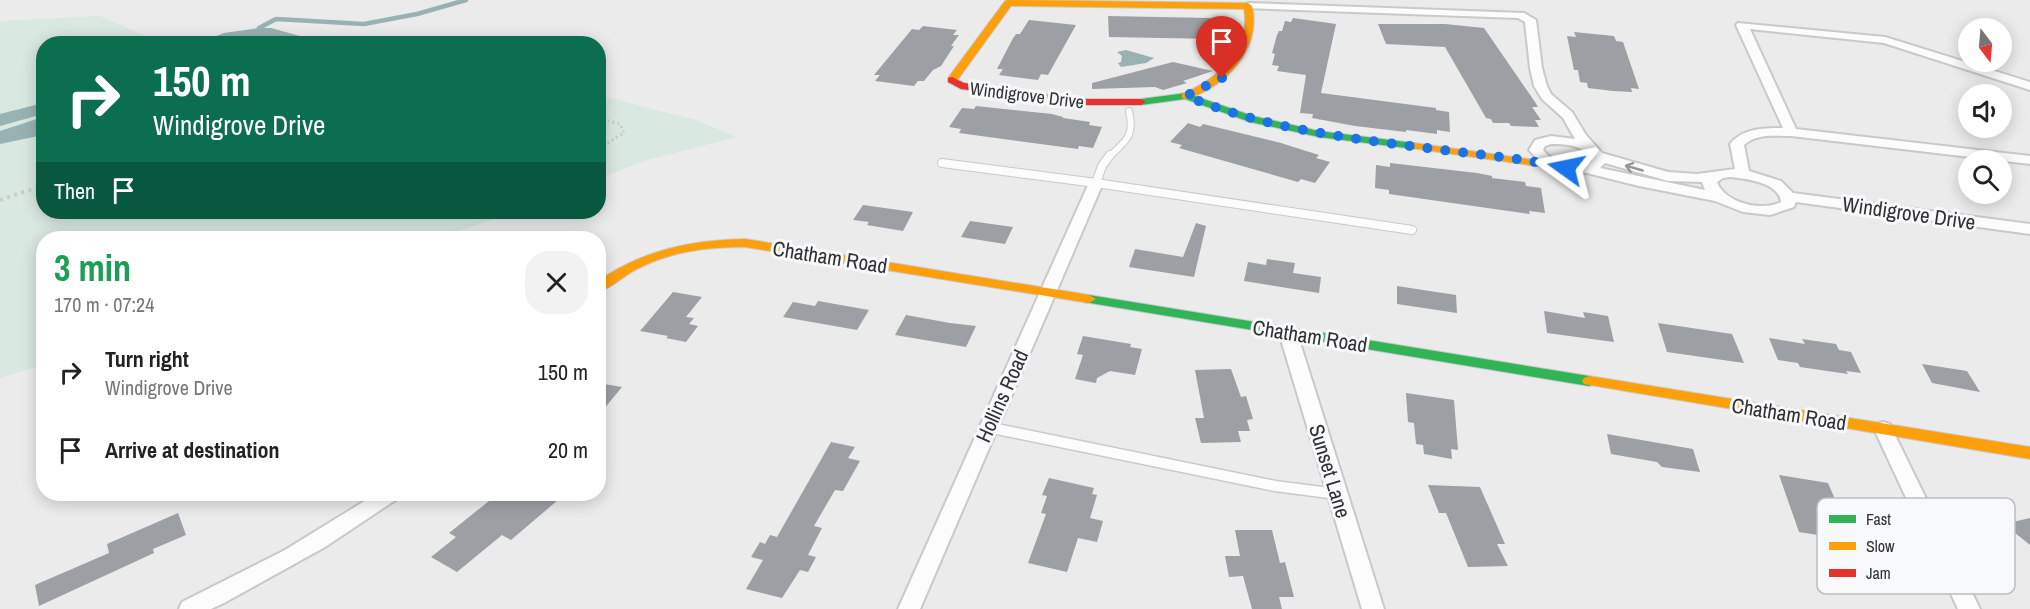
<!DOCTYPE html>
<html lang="en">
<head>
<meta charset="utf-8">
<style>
	:root { --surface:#fff; --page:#f2f2f2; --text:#222; --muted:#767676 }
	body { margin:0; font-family:"Archivo Narrow",sans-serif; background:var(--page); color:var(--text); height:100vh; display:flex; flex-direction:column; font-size:22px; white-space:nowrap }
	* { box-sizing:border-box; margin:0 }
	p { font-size:20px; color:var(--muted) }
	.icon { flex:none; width:33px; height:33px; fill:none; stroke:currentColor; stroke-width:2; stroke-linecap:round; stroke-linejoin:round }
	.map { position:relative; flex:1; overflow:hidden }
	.drawer { position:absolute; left:36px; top:231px; width:570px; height:270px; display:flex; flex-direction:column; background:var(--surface); border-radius:24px; box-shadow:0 3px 15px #0003 }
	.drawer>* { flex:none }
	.top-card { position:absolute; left:36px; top:36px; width:570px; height:183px; border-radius:24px; box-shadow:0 3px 15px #0003; background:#0b6e4f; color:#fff; overflow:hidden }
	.needle { width:39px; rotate:164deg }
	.buttons { position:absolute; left:1958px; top:18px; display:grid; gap:12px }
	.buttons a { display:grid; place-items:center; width:54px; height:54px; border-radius:50%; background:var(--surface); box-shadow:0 3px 15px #0003; font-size:30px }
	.pin { position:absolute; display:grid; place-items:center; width:51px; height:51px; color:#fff; margin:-62px -26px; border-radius:50% 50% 50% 0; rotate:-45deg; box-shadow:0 0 6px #0007 }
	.pin .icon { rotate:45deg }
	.me { position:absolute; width:66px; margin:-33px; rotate:282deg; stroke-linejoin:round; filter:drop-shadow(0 0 4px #0008) }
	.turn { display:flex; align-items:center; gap:21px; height:126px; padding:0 18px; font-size:27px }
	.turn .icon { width:78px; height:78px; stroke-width:2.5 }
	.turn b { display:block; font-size:42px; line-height:51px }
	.then { display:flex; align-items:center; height:57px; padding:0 18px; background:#0003; gap:12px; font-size:22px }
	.round { display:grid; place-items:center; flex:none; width:63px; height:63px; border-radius:24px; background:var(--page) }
	.head { display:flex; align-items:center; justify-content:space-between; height:102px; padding:0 18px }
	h1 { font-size:36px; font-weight:700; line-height:45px; color:#1e9e55 }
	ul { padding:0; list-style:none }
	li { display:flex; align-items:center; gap:18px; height:78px; padding:0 18px }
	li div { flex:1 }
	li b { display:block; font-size:22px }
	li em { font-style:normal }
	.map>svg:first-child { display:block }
	.green { fill:#d9e8e0 }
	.water { fill:#98b2b4 }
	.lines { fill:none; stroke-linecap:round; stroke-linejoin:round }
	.stream { stroke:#98b2b4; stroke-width:4.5 }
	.building { fill:#9c9fa4 }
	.lane-far2-casing { stroke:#c9c9ca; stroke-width:8 }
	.lane-far1-casing { stroke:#c9c9ca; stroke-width:10 }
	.lane-casing { stroke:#c9c9ca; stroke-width:13 }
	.street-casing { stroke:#c9c9ca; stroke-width:4 }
	.fast-casing { stroke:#c9c9ca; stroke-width:2 }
	.slow-casing { stroke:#c9c9ca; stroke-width:2 }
	.jam-casing { stroke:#c9c9ca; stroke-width:2 }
	.path-far1 { stroke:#cccccd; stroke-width:3; stroke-dasharray:2 3; stroke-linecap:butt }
	.path { stroke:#cccccd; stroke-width:4; stroke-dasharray:3 4.5; stroke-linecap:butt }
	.lane-far2 { stroke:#fcfcfc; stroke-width:6 }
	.lane-far1 { stroke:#fcfcfc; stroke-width:8 }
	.lane { stroke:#fcfcfc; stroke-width:10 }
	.street { fill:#fcfcfc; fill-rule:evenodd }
	.fast { fill:#30b455; fill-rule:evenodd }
	.slow { fill:#ff9f0a; fill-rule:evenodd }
	.jam { fill:#e5322d; fill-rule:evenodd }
	.oneway { stroke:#969697 }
	.route { stroke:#1a73e8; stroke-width:10; stroke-dasharray:0 18 }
	.labels { text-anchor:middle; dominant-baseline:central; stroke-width:6; stroke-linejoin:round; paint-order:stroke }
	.far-street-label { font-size:18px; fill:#313132; stroke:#f7f9fb }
	.street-label { font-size:21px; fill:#313132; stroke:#f7f9fb }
	.key { fill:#f7f9fb; stroke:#bcbdbf; stroke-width:1.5 }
	.key-label { font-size:16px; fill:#313132 }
</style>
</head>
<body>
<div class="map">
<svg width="2030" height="609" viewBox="0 0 2030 609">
	<rect width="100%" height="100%" fill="#ebebec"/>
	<path class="green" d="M100 16 161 43 44 44V212H517L434 238H44L43 365 0 378V21Z
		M598 95 696 120 737 137 644 161 599 179Z"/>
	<path class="water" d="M259 28H271L307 38 290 44 199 43 224 33Z
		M1126 50 1154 58 1146 63 1121 67 1118 63 1121 62 1122 56 1117 52Z
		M43 103V114L0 126V114Z
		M43 117V135L0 144V131Z"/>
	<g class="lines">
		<path class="stream" d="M259 28 276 19 364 24 417 14 466 0"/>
	</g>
	<path class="building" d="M1108 16 1210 18 1215 39 1109 37Z
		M1293 18 1336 24 1321 93 1436 108V110L1449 112 1450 132 1437 130V134L1406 130V132L1355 126 1312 118 1313 114 1300 113 1306 75 1277 71 1279 66 1272 65 1275 54 1272 53 1277 35 1279 31H1282L1285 21 1291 22Z
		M1029 20 1076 25 1048 75 1041 74 1038 80 999 75 1003 69H997L1012 40 1016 34H1020Z
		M1378 24H1445L1484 28 1535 102 1538 107H1532L1541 120H1535L1539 127 1511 126 1509 123H1493L1491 119 1486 118 1445 47 1386 44Z
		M923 26 957 30 953 35H959L951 46H954L941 66 933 70 924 81H918L914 86 875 81 880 75H874L912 29 919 30Z
		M1574 32 1614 36 1616 41 1623 42 1639 89 1631 88 1632 92 1613 91 1588 88 1587 83 1580 82 1578 70H1574L1567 36 1576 37Z
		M1173 62 1213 71 1183 81 1187 83 1163 90 1155 87 1092 89V83Z
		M976 106 1052 114 1063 117V118L1090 122 1089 125 1102 127 1093 148 1079 146 1078 149 959 133 961 129 949 127 962 108 974 109Z
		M1188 123 1200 127 1203 124 1281 143 1319 155 1316 158 1330 162 1315 183 1301 179 1298 182 1179 148 1182 145 1170 142Z
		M1390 163 1477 173 1492 176V178L1525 182 1526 186 1541 188 1545 213 1529 211 1530 214 1389 194V190L1375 188 1376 165 1390 167Z
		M863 205 913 212 903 231 867 225 869 222 853 220Z
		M970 221 1013 227 1005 244 961 237Z
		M1196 223 1206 226 1194 277 1129 267 1135 249 1183 257Z
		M1267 259 1295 263 1293 273 1321 277 1319 293 1244 281 1248 262 1266 265Z
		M1397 286 1456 295 1457 313 1397 304Z
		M673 292 702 297 686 317 694 318 689 324 698 326 686 342 666 338 668 336 640 331Z
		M818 301 869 310 857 330 783 317 793 302 815 306Z
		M1544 311 1585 318 1583 312 1608 316 1614 342 1547 333Z
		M906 315 950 323 976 326 966 347 895 335Z
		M1658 323 1732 334 1744 363 1667 352Z
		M1083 336 1131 344 1130 347 1142 349 1135 375 1110 371 1097 378 1096 383 1075 379 1083 355 1077 354Z
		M1769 338 1805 344 1802 339 1836 344 1839 350 1851 352 1861 373 1846 371 1848 374 1800 367 1798 363 1778 360Z
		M1922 364 1967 371 1980 392 1932 383Z
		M1231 369 1241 397 1246 396 1253 419 1247 420 1250 431H1238L1241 442 1201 443 1195 418H1204L1195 370Z
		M598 383 622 387 598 416Z
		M1406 393 1454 400 1458 450 1451 449 1452 459 1424 454 1423 445 1416 444 1414 423 1408 422Z
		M1607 434 1693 449 1700 472 1662 467 1657 462 1611 454Z
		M831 442 855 447 848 458 860 461 843 491 835 490 814 526 822 528 808 555 816 557 808 572 800 570 782 598 746 589 763 560 751 557 760 542 765 544 770 535 777 537Z
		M1779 475 1828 483 1840 511 1830 509 1843 539 1799 532Z
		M1049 478 1094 488 1092 494 1097 495 1090 518 1103 521 1097 542 1078 538 1067 572 1028 563 1046 514 1041 513 1047 496 1042 495Z
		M1428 485 1480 487 1505 544H1497L1508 566 1468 567 1446 513H1439Z
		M510 494H565L511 540 502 535 457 572 431 557 456 537 449 533 494 497 501 501Z
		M178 513 186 535 153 549 154 553 39 606 35 585 109 553 107 544Z
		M2030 518V545L2004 524Z
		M1235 530H1272L1280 563 1285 562 1294 597H1279L1282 609H1252L1243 576 1229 577 1225 556H1240Z"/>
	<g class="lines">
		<g class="lane-far2-casing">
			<path id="lane-far2" d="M1109 157C1126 140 1135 137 1129 111"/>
		</g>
		<g class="lane-far1-casing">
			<path id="lane-far1" d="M942 163 1096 183 1412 230
				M1096 183 1102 166 1110 155"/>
		</g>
		<g class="lane-casing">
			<path id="lane" d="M987 427 1275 486 1337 494"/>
		</g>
		<g class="street-casing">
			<path id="street" d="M1248 3 1524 13 1536 20 1542 68 1547 86 1551 94 1572 112 1586 135 1602 153 1668 172 1697 174 1735 169 1730 144C1743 128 1764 128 1783 128L1736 25 1738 23 1885 37 2030 82V90L1884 43 1750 29 1796 129 2030 156V164L1791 136C1775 136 1757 133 1744 145L1749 171 1781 181 1793 193 2030 224V234L1796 202 1794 207 1770 215 1743 212 1715 201 1639 186 1587 173 1561 172 1543 165 1529 150 1535 140 1551 136 1575 139 1563 118 1542 99 1534 86 1530 68 1525 22 1518 18 1244 8 1243 6ZM1551 144C1566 144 1586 145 1592 161 1577 172 1553 163 1543 150L1545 146ZM1605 163 1668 181 1702 182 1705 190 1600 168ZM1730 177C1746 179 1779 182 1781 202 1762 212 1725 203 1717 182L1723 178Z
				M1096 179 1103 183 920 609H898L1089 183Z
				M1288 328 1294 329 1297 333 1384 609H1362L1279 333 1282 329Z
				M1883 422 1890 424 1892 429 1980 609H1958L1874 429 1876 424Z
				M376 494H400L397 499 325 547 224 603 211 609H179L182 602 285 550Z"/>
		</g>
		<g class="fast-casing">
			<path id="fast" d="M1186 93 1253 116 1319 131 1414 143 1420 146 1414 149 1319 137 1250 122 1185 99 1141 105 1136 102 1141 99Z
				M1089 295 1589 376 1594 378 1596 381 1594 384 1589 386 1084 302 1082 299Z"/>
		</g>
		<g class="slow-casing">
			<path id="slow" d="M1008 0 1248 3 1252 6C1262 49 1225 88 1186 99L1182 98V94C1217 79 1251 51 1244 9L1011 6 956 82H948V78L1005 1Z
				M1414 143 1557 163 1563 166 1557 169 1410 148V144Z
				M745 239 1089 295 1096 299 1089 303 745 247C708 247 673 251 639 268 625 274 613 288 598 292V281C643 250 692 240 745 239Z
				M1589 376 2030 447V459L1584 384 1582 381 1584 378Z"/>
		</g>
		<g class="jam-casing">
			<path id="jam" d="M952 77 964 83 1080 99H1141L1146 102 1141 105H1080L961 89 948 82V78Z"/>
		</g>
		<path class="path-far1" d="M598 118 620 124 624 133 598 149"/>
		<path class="path" d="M0 200 44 185"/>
		<use href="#lane-far2" class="lane-far2"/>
		<use href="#lane-far1" class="lane-far1"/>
		<use href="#lane" class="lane"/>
		<use href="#street" class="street"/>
		<use href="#fast" class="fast"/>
		<use href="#slow" class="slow"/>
		<use href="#jam" class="jam"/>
	</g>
	<defs><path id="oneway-shaft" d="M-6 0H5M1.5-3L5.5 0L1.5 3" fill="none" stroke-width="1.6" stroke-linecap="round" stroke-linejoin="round" transform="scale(1.5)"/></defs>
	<use class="oneway" href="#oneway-shaft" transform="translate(1634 168) rotate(-164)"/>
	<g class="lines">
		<path class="route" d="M1222 78 1186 96C1273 132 1366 140 1458 152 1494 156 1531 160 1566 168"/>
	</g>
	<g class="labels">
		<g class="far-street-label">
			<text transform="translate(1027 95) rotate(7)">Windigrove Drive</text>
		</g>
		<g class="street-label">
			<text transform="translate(1909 213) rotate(8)">Windigrove Drive</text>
			<text transform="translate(830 257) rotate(9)">Chatham Road</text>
			<text transform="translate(1310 336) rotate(9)">Chatham Road</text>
			<text transform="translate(1002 396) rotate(-66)">Hollins Road</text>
			<text transform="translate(1789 414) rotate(9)">Chatham Road</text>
			<text transform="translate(1330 471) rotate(73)">Sunset Lane</text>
		</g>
	</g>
	<rect x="1817" y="498" width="198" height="96" rx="9" class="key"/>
	<rect x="1829" y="515" width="27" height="8" fill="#30b455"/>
	<rect x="1829" y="542" width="27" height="8" fill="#ff9f0a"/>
	<rect x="1829" y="569" width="27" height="8" fill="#e5322d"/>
	<g class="key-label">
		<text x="1866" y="525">Fast</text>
		<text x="1866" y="552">Slow</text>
		<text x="1866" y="579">Jam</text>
	</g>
</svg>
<div class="buttons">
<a><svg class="needle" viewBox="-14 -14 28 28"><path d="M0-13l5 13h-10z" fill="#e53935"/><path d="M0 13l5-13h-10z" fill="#767676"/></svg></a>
<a><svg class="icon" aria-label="sound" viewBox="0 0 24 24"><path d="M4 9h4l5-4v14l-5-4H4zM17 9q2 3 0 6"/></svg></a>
<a><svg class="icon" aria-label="search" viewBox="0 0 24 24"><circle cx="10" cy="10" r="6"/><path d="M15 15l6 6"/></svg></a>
</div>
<div class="pin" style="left:1222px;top:78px;background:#d93025"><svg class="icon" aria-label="arrive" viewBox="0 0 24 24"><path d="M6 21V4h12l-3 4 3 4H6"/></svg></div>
<svg class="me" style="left:1566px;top:168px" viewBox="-20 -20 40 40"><path d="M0-17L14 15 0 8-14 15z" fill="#1a73e8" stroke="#fff" stroke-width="4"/></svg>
<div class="top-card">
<div class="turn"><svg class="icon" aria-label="right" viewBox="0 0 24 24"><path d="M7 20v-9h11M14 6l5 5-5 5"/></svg><div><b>150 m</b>Windigrove Drive</div></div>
<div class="then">Then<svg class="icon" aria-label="arrive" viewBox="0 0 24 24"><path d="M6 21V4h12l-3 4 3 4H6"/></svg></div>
</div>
<section class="drawer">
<div class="head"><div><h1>3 min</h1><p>170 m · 07:24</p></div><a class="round"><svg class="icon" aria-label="close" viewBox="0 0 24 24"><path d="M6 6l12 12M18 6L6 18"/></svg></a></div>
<ul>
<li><svg class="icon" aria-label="right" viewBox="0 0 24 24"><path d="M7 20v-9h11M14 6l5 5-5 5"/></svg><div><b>Turn right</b><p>Windigrove Drive</p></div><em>150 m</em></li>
<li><svg class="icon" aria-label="arrive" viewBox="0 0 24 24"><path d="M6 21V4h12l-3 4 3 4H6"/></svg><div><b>Arrive at destination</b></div><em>20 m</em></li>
</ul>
</section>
</div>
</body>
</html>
